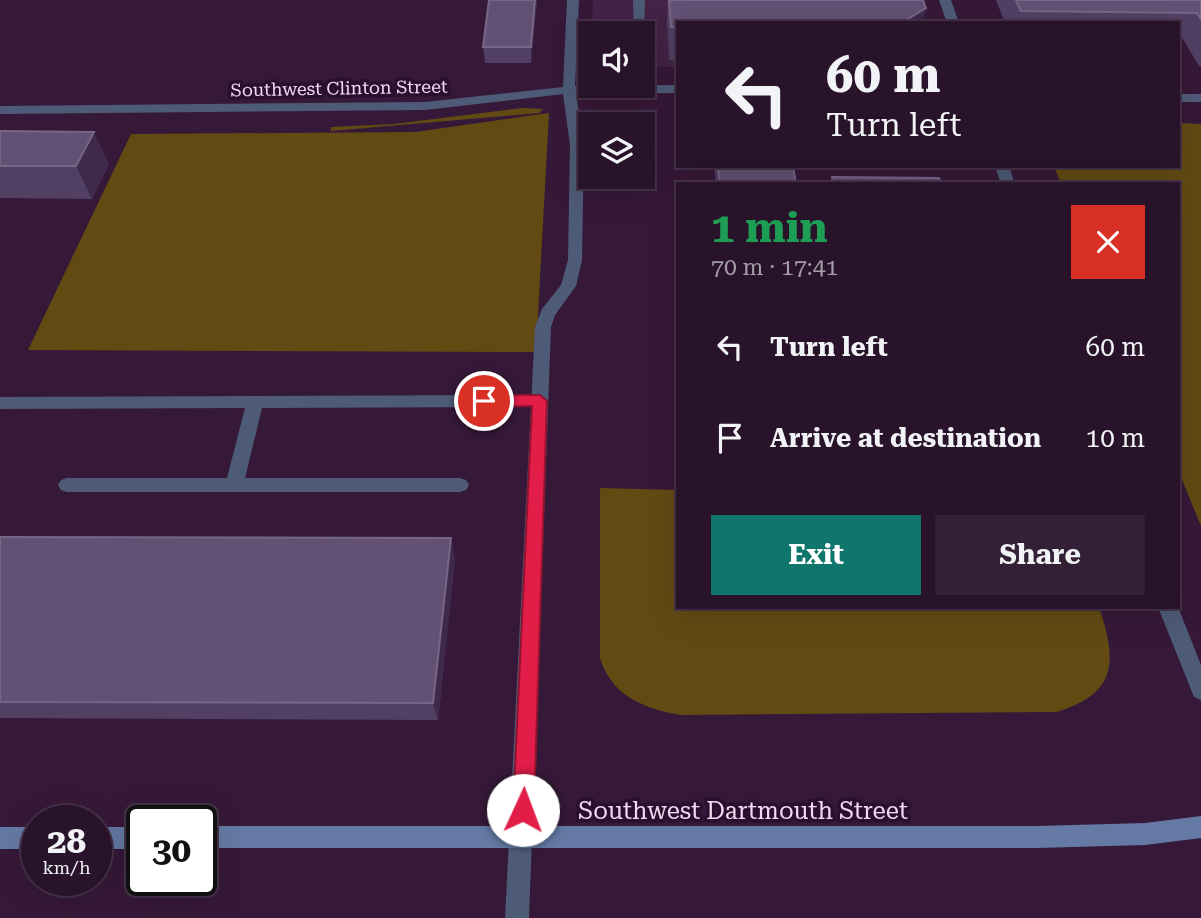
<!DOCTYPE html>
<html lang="en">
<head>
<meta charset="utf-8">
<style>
	:root { --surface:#28132a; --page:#342036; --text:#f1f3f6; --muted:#a59ea8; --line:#443247; --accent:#0f766e }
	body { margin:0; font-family:"Roboto Serif",serif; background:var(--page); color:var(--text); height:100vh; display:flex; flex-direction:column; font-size:26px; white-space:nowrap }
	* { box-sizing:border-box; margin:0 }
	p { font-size:23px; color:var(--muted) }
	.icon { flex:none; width:38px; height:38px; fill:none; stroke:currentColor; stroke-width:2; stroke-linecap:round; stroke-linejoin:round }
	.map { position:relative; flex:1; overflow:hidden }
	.details { position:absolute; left:676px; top:182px; width:504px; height:427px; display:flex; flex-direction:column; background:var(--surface); border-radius:0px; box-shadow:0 7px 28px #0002,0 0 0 2px var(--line) }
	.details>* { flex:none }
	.banner { position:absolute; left:676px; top:21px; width:504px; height:147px; border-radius:0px; box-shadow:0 7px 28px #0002,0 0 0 2px var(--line); background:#28132a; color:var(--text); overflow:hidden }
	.tools { position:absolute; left:578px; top:21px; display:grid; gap:14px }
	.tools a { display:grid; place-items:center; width:77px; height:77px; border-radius:0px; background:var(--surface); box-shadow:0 7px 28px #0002,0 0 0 2px var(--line); font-size:35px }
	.speed { position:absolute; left:21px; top:805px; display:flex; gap:14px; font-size:35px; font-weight:700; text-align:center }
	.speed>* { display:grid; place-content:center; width:91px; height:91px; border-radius:50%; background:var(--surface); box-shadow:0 7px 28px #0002,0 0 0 2px var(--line); line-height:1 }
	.speed small { font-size:18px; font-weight:400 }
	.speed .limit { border:4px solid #111; border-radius:10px; background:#fff; color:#111 }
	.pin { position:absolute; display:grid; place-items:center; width:60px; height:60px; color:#fff; margin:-30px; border:4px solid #fff; border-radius:50%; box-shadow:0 2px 7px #0007 }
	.me { position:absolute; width:77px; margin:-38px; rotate:2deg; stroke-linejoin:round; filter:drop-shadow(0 0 5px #0008) }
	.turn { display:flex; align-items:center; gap:24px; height:147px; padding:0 35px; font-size:32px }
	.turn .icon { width:91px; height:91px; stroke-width:2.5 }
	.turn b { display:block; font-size:49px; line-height:60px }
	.round { display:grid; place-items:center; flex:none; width:74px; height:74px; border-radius:0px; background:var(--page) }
	.summary { display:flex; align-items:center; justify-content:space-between; height:119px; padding:0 35px }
	h1 { font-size:42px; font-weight:700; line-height:52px; color:#1e9e55 }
	.button { display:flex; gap:14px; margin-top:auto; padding:14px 35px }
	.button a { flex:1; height:80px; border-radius:0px; background:var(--accent); color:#fff; font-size:28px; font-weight:700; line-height:80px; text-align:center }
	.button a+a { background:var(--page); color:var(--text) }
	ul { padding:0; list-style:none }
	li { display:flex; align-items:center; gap:21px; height:91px; padding:0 35px }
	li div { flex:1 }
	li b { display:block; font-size:26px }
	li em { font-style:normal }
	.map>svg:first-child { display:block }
	.built { fill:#442346 }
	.green { fill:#624a13 }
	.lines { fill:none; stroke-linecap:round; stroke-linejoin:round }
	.service { fill:#4e5b76; fill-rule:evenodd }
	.minor { fill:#4e5b76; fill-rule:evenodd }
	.secondary { fill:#6479a3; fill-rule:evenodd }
	.wall { fill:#514064 }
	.shaded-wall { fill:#3f294c }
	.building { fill:#625174; stroke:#786687; stroke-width:2 }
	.route { fill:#e11d48; stroke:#92132f; stroke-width:2 }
	.labels { text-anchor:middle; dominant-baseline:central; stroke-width:7; stroke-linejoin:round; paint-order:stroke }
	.far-street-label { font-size:18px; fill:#efdcf0; stroke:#2b0f2e }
	.near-street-label { font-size:24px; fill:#efdcf0; stroke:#2b0f2e }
</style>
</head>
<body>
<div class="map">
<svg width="1201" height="918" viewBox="0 0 1201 918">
	<rect width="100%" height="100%" fill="#361938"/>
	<path class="built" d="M593 0H908L677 23V67H642V33H592Z"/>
	<path class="green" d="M523 108 543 109 539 113 331 131V127L394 124Z
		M549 113 536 352 28 350 131 134 415 132Z
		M1178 123 1201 124V526L1178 470V184H1061L1054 166H1178Z
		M600 488 677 490V607H1099C1117 661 1118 693 1057 712L681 715C645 709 611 696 600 658Z"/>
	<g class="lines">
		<path class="service" d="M633 0H645L644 36 634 33Z
			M539 395 547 401 539 407 262 408 245 478H460L466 480 469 485 466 490 460 492H67L61 490 58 485 61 480 67 478H227L245 408 0 409V397Z"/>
		<path class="minor" d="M567 0H579L575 86 677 85V93L576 94 584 145 582 260 576 286 555 315 551 327 529 918H505L535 327 542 309 561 285 568 260 570 145 563 94 425 110 0 114V106L425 102 563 87Z
			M939 0H951L959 23H947Z
			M1178 94H1201V102H1178Z
			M995 166H1009L1015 184H1001Z
			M1158 607H1178L1201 665V700L1194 697Z"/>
		<path class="secondary" d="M1201 816V838L1145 845 1037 848H201V826H1037L1145 823Z
			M0 827H37V849H0Z
			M96 827H142V849H96Z"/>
	</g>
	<path class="wall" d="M489 0H537L531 63H485L483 47Z
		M668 0H923L677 23V60H669L667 20Z
		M996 0H1201V66H1199L1183 39H1178V23H1005Z
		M0 131 109 164 92 199 0 198Z
		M714 166H793L796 184H716Z
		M0 537 455 558 438 720 0 718Z"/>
	<path class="shaded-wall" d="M535 0H537L531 63V47Z
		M926 8 922 23H901Z
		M94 132 109 164 92 199 76 166Z
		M451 538 455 558 438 720 433 703Z"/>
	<path class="building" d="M489 0H535L531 47H483Z
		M669 0H923L926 8 901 23H677V27H671Z
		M1016 0H1201V19L1197 13 1021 11Z
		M0 131 94 132 76 166H0Z
		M718 166H793L796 184H720Z
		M832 177 939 178 941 184H833Z
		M0 537 451 538 433 703 0 702Z"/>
	<path class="route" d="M484 395H540L547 401 534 810 531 817 523 820 516 817 513 810 532 406 484 407 477 401Z"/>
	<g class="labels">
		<g class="far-street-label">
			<text transform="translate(339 88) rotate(-1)">Southwest Clinton Street</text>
		</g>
		<g class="near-street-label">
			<text x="743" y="811">Southwest Dartmouth Street</text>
		</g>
	</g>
</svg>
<div class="tools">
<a><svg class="icon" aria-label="sound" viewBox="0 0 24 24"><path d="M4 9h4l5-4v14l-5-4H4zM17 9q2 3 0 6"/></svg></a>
<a><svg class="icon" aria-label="layers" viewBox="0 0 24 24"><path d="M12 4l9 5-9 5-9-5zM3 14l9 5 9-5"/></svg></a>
</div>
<div class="speed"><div>28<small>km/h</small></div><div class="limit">30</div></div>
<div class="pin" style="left:484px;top:401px;background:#d93025"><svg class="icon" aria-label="arrive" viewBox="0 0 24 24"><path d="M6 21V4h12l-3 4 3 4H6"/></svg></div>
<svg class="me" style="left:523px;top:810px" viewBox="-20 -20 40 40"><circle r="19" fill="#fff"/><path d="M0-13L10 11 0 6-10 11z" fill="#e11d48"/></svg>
<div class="banner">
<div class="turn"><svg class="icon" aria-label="left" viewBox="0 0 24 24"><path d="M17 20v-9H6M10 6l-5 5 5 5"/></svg><div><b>60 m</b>Turn left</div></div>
</div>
<section class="details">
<div class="summary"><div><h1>1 min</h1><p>70 m · 17:41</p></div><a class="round" style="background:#d93025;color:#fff"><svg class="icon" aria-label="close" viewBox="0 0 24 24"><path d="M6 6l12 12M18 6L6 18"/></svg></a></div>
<ul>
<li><svg class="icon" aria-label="left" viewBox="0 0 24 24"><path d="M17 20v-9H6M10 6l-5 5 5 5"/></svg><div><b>Turn left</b></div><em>60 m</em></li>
<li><svg class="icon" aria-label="arrive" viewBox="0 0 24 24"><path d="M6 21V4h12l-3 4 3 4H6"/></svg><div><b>Arrive at destination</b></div><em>10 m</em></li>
</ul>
<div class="button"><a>Exit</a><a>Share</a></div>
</section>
</div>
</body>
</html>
